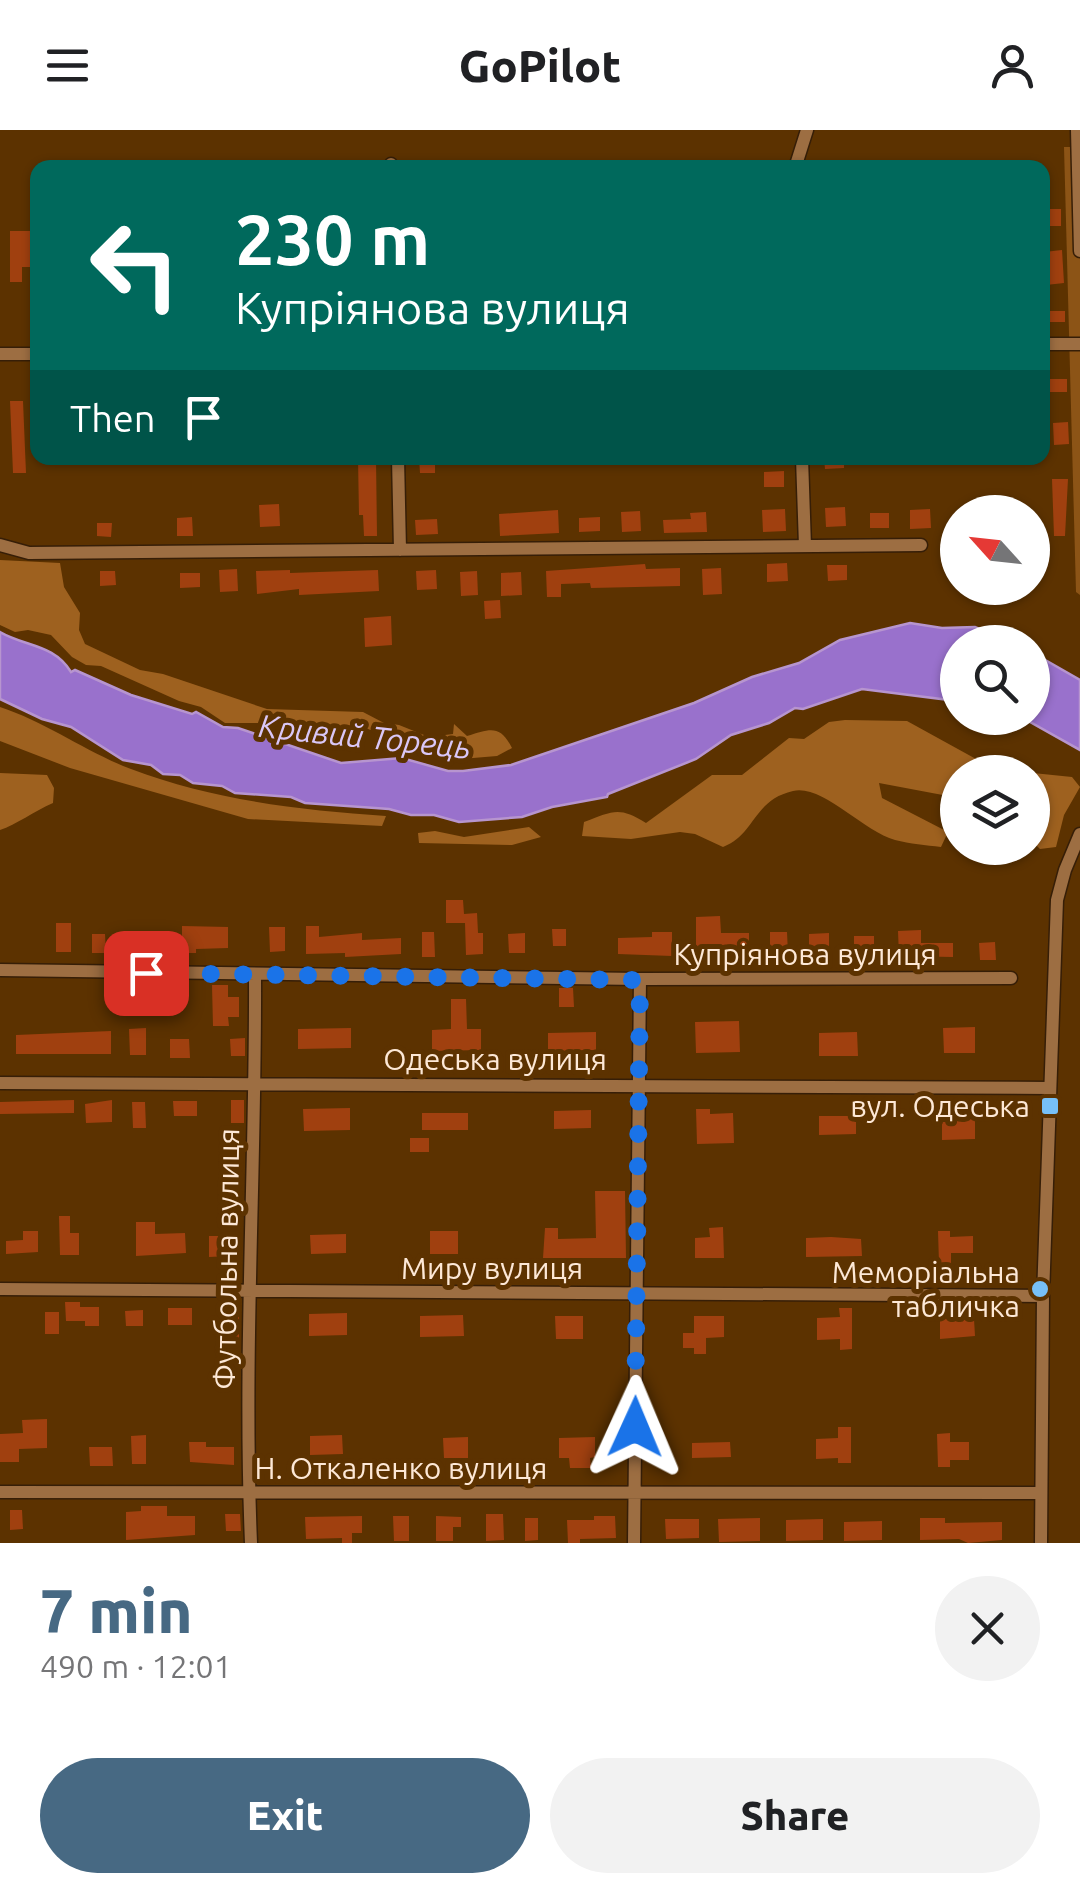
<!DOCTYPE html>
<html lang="en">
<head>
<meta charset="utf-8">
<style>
	:root { --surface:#fff; --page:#f2f2f2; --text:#202124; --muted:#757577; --accent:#476983 }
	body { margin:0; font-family:Ubuntu,sans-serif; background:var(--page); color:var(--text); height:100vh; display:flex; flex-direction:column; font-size:38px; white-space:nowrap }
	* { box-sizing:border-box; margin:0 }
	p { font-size:32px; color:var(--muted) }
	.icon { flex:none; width:55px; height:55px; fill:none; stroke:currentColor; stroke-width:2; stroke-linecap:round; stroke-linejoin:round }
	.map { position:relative; height:1413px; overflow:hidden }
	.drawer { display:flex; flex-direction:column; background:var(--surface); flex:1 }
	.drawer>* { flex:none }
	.banner { position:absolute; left:30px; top:30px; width:1020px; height:305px; border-radius:20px; box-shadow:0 2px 8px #0004; background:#00695c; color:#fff; overflow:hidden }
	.needle { width:65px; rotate:297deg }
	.tools { position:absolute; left:940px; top:365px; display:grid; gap:20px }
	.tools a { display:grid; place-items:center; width:110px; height:110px; border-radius:50%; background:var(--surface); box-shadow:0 2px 8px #0004; font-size:50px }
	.pin { position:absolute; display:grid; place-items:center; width:85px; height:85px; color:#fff; margin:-42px; border-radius:20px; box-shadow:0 5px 15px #0006 }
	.me { position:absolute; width:110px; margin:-55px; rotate:1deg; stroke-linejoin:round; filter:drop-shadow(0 0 8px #0008) }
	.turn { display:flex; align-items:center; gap:35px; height:210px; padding:0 40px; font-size:45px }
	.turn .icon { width:130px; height:130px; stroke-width:2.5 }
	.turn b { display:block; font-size:70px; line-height:85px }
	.then { display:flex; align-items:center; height:95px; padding:0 40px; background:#0003; gap:20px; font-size:38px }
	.round { display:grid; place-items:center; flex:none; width:105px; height:105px; border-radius:52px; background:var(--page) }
	.headline { display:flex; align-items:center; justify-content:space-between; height:170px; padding:0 40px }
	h1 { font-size:60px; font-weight:800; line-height:75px; color:var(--accent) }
	.button { display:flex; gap:20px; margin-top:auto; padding:20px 40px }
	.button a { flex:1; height:115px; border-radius:60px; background:var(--accent); color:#fff; font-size:40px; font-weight:800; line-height:115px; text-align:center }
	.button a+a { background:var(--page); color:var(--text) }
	header { display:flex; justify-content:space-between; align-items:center; height:130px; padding:0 40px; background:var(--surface); font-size:45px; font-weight:800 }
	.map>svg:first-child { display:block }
	.green { fill:#8c5416 }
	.forest { fill:#9e611f }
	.water { fill:#9971cc; stroke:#b795cf; stroke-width:2.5 }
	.building { fill:#a0400f }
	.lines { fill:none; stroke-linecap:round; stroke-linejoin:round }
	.minor-casing { stroke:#361e07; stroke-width:15 }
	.minor { stroke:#9d6e42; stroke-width:12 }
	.route { stroke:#1a73e8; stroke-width:18; stroke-dasharray:0 32.4 }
	.poi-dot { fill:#77c0f7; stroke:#5c3200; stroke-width:4 }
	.labels { text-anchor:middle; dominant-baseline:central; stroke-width:10; stroke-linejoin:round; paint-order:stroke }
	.street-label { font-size:30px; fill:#fde8d6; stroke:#5c3200 }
	.poi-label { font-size:30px; fill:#fde8d6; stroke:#5c3200; text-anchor:end }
	.water-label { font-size:32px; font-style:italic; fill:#dac7f7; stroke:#5c3200 }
</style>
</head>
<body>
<header><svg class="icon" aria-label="menu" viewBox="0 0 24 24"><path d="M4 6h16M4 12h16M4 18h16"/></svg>GoPilot<svg class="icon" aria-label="person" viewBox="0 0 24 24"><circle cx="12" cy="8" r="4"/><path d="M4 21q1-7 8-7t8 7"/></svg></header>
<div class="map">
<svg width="1080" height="1413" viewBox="0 0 1080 1413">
	<rect width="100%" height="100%" fill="#5c3200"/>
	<path class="green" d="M1064 17H1080V465L1076 462Z"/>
	<path class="forest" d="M0 430 60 433 64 457 80 483 79 500 85 514 140 540 163 544 267 579 363 582 384 593 399 595 429 607 453 604 454 594 467 606C490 599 500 594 512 618L497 626 449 630 368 599 337 603 265 593H225L201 577 179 571 101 536 86 535 72 527 51 505 28 500 15 502 0 495Z
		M0 577C46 592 86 622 131 639 212 670 300 680 386 686L382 696 248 689 70 638 0 611Z
		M845 590 907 591 976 629 1029 642H958L957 675 948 666 879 653 882 668 948 702 941 717C926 715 910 714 895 710 863 701 822 654 793 661 753 670 755 705 723 717L695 704 680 702 631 709 582 706 584 692C613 681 619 676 646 693L712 645H742L789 608 804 609 829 592Z
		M0 643 47 645 54 658 53 673C34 681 16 695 0 700Z
		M1033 643 1072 647 1080 657 1064 685 1056 717 1040 719 1033 712Z
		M529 697 541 707 512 715 419 713 418 703 435 701 464 707Z"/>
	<path class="water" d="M910 493 942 498 975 497 1010 512H958L957 571 862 559 803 579 795 578 769 593 731 605 696 629 608 664 607 667 552 677 522 687 459 692 434 685H411L389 679 305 673 291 667 235 663 222 656 193 653 180 645 163 644 151 635 123 630 71 597 42 589 0 569V502C26 517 54 514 71 542L75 540 131 565 192 584 196 582 223 597 238 598 341 633 402 628 448 641H463L511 635 694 573 752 547 799 533 840 510Z
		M1033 523 1080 550V620L1023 588H1032Z"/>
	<path class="building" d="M1043 79H1061V96H1043Z
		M10 101H32L33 137H22V152H10Z
		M1062 120 1064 153 1046 155 1044 122Z
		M1044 181H1065V192H1044Z
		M1050 249H1067V262H1050Z
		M10 271H23L26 343H13Z
		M1068 292 1069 314 1054 315 1053 293Z
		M358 328H376L377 406H364L363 385H359Z
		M419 328H435V343H420Z
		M824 328H844V338L825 339Z
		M784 341V357H764V342Z
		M1052 349H1068L1065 406H1054Z
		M279 374 280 396 260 397 259 375Z
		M845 377 846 396 826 397 825 378Z
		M785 379 786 401 763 402 762 380Z
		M930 379 931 398 910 399V380Z
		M558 380 559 403 500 406 499 384Z
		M640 381 641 401 622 402 621 382Z
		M706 382 707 402 664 403 663 390 691 389 690 383Z
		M870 383H889V398H870Z
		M192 387 193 406H177V388Z
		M600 387V401L579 402V388Z
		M437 389 438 404 416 405 415 390Z
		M97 393H112L111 407 97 406Z
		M787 433 788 451 767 452V434Z
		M645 434 646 439 680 438V456L591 458 590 453 561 454V467H547L546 441Z
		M827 435H847V450L828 451Z
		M721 438 722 464 703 465 702 439Z
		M237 439 238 461 220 462 219 440Z
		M290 440V443L378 440 379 461 299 465V459L257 464 256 441Z
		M436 440 437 459 417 460 416 441Z
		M100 441H115L116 455 100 456Z
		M477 441 478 465 461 466 460 442Z
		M521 442 522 465 501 466V443Z
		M180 443H200V457L180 458Z
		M500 470 501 488 485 489 484 471Z
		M391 486 392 515 365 517 364 488Z
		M446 770H463L464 784 477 783 478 803H483V824L466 825 465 793H446Z
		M720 786 721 803H749V826L696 827V787Z
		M56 793H71V822H56Z
		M182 796 228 797V818L196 819V823H182Z
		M306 796H319V807L362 803V810L401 808V824L345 827V823L306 824Z
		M269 797H285V821L270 822Z
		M552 799H566V816H553Z
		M921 800V813H953V827L899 826 898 801Z
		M422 802H434L435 827H422Z
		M652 802H672V826L618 824V808L652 807Z
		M770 802H787L788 824H770Z
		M525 803V823H509L508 804Z
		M829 803V823H809V804Z
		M92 804H105L106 823H92Z
		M133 805H149V822H133Z
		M854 806H874V824L854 825Z
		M995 812 996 830H980L979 813Z
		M212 855H228V867H239V887H228L229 896H213Z
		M559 858H573L574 877H559Z
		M451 869H466L467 899H481V920L432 921V900L451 899Z
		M739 891 740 922 696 923 695 892Z
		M975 897V923H944L943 898Z
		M146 898V925H130L129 899Z
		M351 898V918L298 919V899Z
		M111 901V924H16V905Z
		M596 902V920L548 921V903Z
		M857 902 858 926H819V903Z
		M245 908V926H231L230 909Z
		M170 909H189L190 928H170Z
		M74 970V983L0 984V972Z
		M112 970V992L86 993 85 974Z
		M231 970H244V993H231Z
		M173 971H197V986H174Z
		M132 972H145L146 998H133Z
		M350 978V1000L304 1001 303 979Z
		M696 979H710V984L733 983 734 1013 697 1014Z
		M591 980V998L554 999V981Z
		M422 983H468V1000H422Z
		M942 985H975V1009L942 1010Z
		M819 986H856V1004L819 1005Z
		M410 1008H429V1022H410Z
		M595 1061H625L626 1128H543L545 1098H558V1109L596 1108Z
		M59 1086H70V1103H79V1125H60Z
		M136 1092H155V1104L185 1103 186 1123 136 1126Z
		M723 1097 724 1128H695V1108L710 1107 709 1098Z
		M23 1101H38V1122L6 1124V1111L23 1110Z
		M430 1101H458V1124H430Z
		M938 1101H950V1107L973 1106V1123H951V1133H939Z
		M346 1104V1123L311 1124 310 1105Z
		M209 1106H229V1126L209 1127Z
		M831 1107 861 1109 862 1126 806 1127V1108Z
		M65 1172H80V1177H99V1196H85V1191H66Z
		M168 1178H192V1195H168Z
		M839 1178H852V1219L840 1220V1209L817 1210V1188L840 1187Z
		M143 1180V1196H126L125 1181Z
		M45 1182H59V1204H45Z
		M950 1182 951 1190 974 1189 975 1206 940 1209V1183Z
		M219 1183H239V1213H220Z
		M347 1183V1205L309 1206V1184Z
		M463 1185 464 1206 420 1207V1186Z
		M555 1186H583V1209H556Z
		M694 1186H724V1207L706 1208V1224H694V1218H683V1203H694Z
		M47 1289V1318L19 1319V1332H0V1304L23 1303 22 1290Z
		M838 1297H851V1333H838V1328L816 1329V1309L838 1308Z
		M950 1303V1312H969V1330H950V1337H938L937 1304Z
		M146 1305V1334H132L131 1306Z
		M342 1305 343 1324 310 1325V1306Z
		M468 1307V1328H444L443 1308Z
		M595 1307V1327L590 1328 591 1338H570L569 1328H559V1308Z
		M189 1312H206V1317H234V1335L190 1332Z
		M730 1312 731 1327 692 1328V1313Z
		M89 1317H112L113 1336H90Z
		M141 1376H167V1386H195V1405L126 1410V1382L141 1381Z
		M10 1380H22L23 1399 10 1400Z
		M225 1384H240L241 1401H226Z
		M486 1384H503L504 1410 486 1411Z
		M362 1386V1403H352V1413H342V1408L306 1409 305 1387Z
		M393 1386H409V1411H394Z
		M436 1386 461 1387V1397H453V1411H436Z
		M594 1386H615L616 1408 580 1409V1413H568L567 1390H594Z
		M525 1388H538V1410L525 1411Z
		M760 1388V1411L719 1412 718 1389Z
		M920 1388H945V1393L1002 1392V1410L968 1413 959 1409 920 1410Z
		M665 1389H699V1408L666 1409Z
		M823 1389V1410L786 1411V1390Z
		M882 1391V1410L844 1411V1392Z"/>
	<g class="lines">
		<g class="minor-casing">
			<path id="minor" d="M1077 0 1080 121
				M391 34V38
				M795 38 807 0
				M1042 214H1080
				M0 224H38
				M398 328 400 420
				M802 328 805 416
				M0 415 29 423 921 415
				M0 840 640 849 1011 848
				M0 953 1050 958
				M0 1159 1043 1166
				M0 1362 1041 1363
				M251 1413C243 1224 256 1035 255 846
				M634 1413 640 849
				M1041 1413 1043 1166 1057 770 1065 740 1080 704"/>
		</g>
		<use href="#minor" class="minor"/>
	</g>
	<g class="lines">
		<path class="route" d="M146 843 640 850 635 1297"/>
	</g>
	<g class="poi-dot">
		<rect x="1040" y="966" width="20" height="20" rx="5"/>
		<circle cx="1040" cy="1159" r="10"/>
	</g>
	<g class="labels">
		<g class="street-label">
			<text x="805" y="824">Купріянова вулиця</text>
			<text x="495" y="929">Одеська вулиця</text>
			<text transform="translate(226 1129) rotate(-89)">Футбольна вулиця</text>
			<text x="492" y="1138">Миру вулиця</text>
			<text x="401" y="1338">Н. Откаленко вулиця</text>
		</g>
		<g class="poi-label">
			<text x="1030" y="976">вул. Одеська</text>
			<text x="1020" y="1142">Меморіальна<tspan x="1020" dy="34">табличка</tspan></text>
		</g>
		<g class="water-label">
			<text transform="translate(365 606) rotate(6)">Кривий Торець</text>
		</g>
	</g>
</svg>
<div class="tools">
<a><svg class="needle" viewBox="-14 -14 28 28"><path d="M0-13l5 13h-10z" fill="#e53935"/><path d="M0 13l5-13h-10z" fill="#757577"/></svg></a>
<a><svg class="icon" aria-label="search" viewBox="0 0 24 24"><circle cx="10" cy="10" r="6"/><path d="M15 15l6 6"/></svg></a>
<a><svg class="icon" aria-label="layers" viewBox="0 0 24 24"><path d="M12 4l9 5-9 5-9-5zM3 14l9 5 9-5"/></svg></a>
</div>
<div class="pin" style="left:146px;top:843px;background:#d93025"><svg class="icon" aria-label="arrive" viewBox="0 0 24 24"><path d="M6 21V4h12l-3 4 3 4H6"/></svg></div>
<svg class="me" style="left:635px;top:1297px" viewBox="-20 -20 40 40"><path d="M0-17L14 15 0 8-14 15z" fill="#1a73e8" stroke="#fff" stroke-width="4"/></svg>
<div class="banner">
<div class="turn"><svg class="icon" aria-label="left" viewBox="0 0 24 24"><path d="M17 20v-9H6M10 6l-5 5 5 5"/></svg><div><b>230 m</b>Купріянова вулиця</div></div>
<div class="then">Then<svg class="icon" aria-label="arrive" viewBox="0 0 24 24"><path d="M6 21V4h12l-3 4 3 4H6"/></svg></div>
</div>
</div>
<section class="drawer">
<div class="headline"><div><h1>7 min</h1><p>490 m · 12:01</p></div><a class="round"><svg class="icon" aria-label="close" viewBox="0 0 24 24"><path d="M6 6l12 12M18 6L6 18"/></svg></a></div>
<div class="button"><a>Exit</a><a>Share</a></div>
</section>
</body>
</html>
